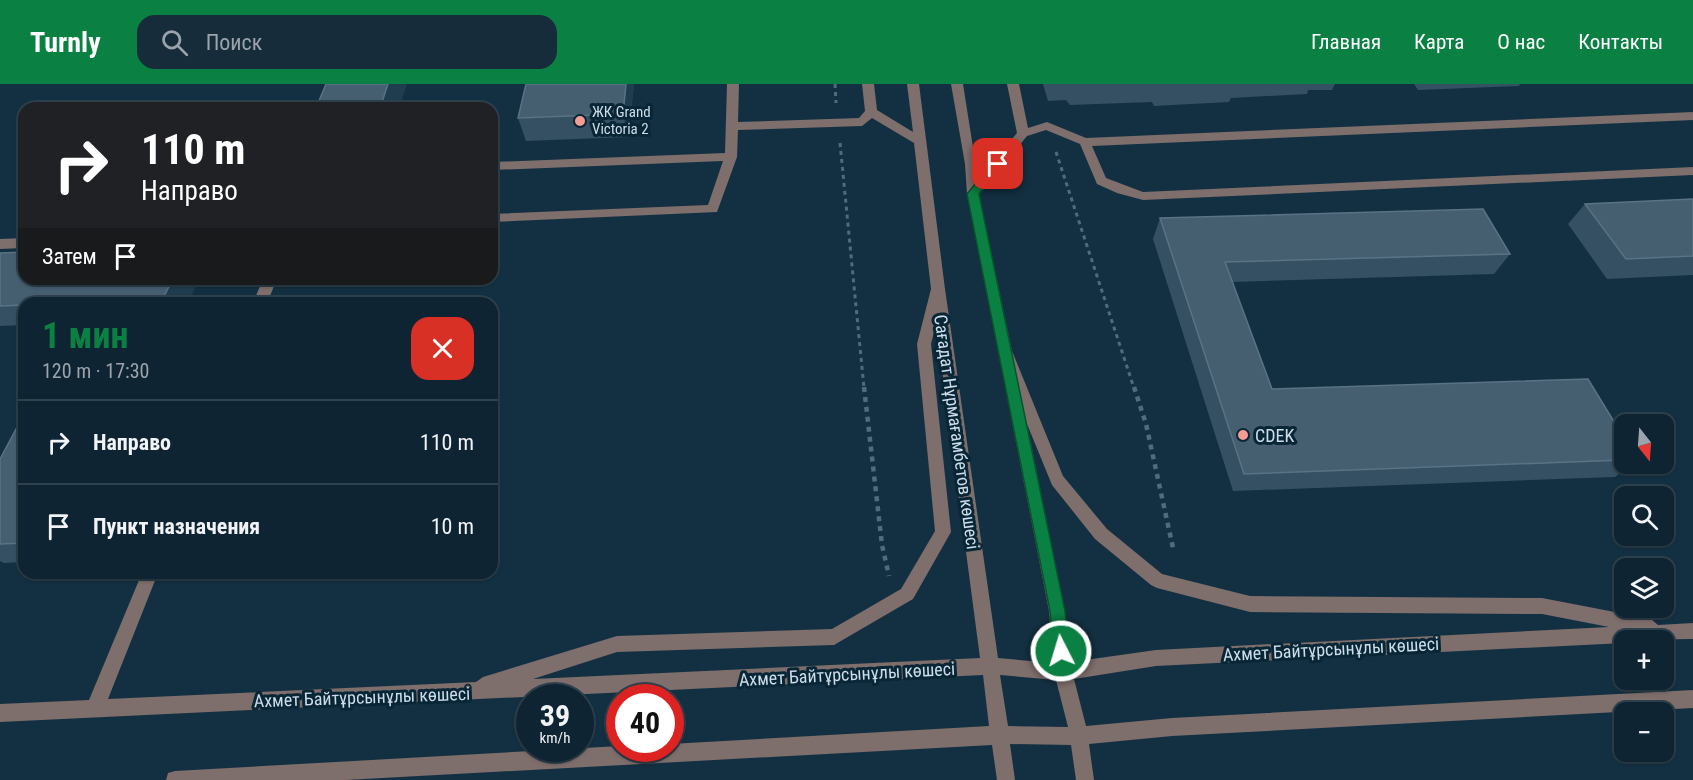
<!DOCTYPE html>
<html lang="ru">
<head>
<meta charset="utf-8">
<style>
	:root { --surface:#0e2432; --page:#172c3a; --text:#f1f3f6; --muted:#9ba4ac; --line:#2e414d; --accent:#0b8043 }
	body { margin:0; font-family:"Roboto Condensed",sans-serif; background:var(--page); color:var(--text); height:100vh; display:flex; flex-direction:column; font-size:22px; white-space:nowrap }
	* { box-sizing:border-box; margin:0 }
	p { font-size:20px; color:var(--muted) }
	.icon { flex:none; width:33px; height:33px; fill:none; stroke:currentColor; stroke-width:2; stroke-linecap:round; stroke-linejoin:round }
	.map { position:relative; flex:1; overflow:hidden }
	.side { position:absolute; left:18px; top:213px; width:480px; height:282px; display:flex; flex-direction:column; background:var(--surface); border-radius:18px; box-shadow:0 2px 4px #0004,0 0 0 2px var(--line) }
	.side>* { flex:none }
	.top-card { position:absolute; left:18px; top:18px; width:480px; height:183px; border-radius:18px; box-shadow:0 2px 4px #0004,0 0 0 2px var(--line); background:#202124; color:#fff; overflow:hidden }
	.needle { width:39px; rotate:163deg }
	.buttons { position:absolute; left:1614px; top:330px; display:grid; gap:12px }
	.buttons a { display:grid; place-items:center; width:60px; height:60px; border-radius:12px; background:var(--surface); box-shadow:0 2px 4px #0004,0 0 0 2px var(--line); font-size:30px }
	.speed { position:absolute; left:516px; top:600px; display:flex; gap:12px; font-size:30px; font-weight:700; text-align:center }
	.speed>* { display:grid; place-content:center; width:78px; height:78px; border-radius:50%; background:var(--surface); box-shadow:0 2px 4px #0004,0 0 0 2px var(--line); line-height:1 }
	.speed small { font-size:15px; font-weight:400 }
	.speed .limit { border:9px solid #d22; background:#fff; color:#111 }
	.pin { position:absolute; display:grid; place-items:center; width:51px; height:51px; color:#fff; margin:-26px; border-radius:12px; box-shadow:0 3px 9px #0006 }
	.me { position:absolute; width:66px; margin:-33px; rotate:355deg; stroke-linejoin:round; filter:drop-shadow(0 0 4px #0008) }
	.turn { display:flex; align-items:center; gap:21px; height:126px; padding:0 24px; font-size:27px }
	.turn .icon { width:78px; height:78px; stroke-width:2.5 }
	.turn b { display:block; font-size:42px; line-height:51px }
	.then { display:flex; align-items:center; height:57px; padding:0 24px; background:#0003; gap:12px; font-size:22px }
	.round { display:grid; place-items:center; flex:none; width:63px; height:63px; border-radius:18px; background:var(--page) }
	.overview { display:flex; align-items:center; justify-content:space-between; height:102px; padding:0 24px }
	h1 { font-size:36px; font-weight:700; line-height:45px; color:var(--accent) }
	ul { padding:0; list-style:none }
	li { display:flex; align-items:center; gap:18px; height:84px; padding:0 24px; border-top:2px solid var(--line) }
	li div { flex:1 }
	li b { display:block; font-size:22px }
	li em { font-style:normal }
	header { display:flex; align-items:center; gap:36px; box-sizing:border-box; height:84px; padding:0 30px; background:var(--accent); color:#fff }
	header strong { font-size:28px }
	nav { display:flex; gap:33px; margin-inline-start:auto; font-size:21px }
	.search { width:420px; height:54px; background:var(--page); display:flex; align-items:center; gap:15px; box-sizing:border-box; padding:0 21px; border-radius:18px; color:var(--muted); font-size:22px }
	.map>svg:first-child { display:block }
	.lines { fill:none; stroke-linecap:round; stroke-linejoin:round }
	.path-far1 { stroke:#526b7b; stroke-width:3; stroke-dasharray:4 4; stroke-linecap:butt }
	.path { stroke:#526b7b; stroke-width:4.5; stroke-dasharray:5 5; stroke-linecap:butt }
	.minor { fill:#7e6e6c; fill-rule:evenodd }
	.wall { fill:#345062 }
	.shaded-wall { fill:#203d4f }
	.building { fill:#455f71; stroke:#5a7384; stroke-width:1.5 }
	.route { fill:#0b8043; stroke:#07532c; stroke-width:1.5 }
	.poi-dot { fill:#f59c95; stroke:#092637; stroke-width:2 }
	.labels { text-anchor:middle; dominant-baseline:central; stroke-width:6; stroke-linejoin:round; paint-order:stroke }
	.far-poi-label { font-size:15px; fill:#cddde9; stroke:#092637; text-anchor:start }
	.street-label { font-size:18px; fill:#cddde9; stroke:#092637 }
	.poi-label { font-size:18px; fill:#cddde9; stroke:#092637; text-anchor:start }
</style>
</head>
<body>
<header>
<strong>Turnly</strong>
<div class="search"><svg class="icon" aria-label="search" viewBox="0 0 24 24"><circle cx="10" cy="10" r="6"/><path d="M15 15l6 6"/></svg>Поиск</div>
<nav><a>Главная</a><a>Карта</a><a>О нас</a><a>Контакты</a></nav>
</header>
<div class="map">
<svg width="1693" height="696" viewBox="0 0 1693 696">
	<rect width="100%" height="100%" fill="#133042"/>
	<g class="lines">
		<path class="path-far1" d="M835 0 836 19
			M840 59 864 304
			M1056 68 1134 304"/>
		<path class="path" d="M864 303 882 461 889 492
			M1134 303 1146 340 1173 464"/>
		<path class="minor" d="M727 0H739L738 38 859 34 865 27 862 0H874L877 26 913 48 907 0H919L945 205 998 574 1053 579 1049 527 1006 307 1012 302 1000 277 967 110 965 80 951 0H963L978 95 1017 49 1007 0H1019L1028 44 1047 38 1086 54 1693 28V36L1092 62 1106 94 1143 108 1693 83V91L1143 116 1117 109 1097 100 1080 60 1046 46 1027 52 979 111 1012 267 1063 392 1107 445 1162 490 1250 512 1542 514 1651 535 1658 541 1693 539V555L1624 556V559L1156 582 1074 595 1086 642 1172 634 1693 606V624L1172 652 1089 660 1094 696H1076L1071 661 1010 660 1015 696H997L992 661 346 696H166L168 689 175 687 620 662V664H670V660L989 642 983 591 0 638V620L89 616 142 489H158L108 615 476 598 483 593 617 552 832 545 901 505 935 447 917 260 931 205 914 59 872 34 862 42 738 46 737 73 717 128 492 138V130L708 121 723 77 492 86V78L725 69ZM936 240 980 574 533 595 617 568 834 561 913 515 951 448 931 260ZM1027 340 1052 401 1095 455 1151 501 1157 504 1250 528 1542 530 1609 543 1156 566 1071 578 1065 527ZM1000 591 1056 596 1068 643 1008 642Z
			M24 154V164L0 165V155Z
			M263 195H277L267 219H253Z"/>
	</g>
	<path class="wall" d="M526 0H634L628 53 526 57 518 34Z
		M1043 0H1335L1332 6H1308L1307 10 1231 14 1229 18 1154 22 1152 18 1070 21 1066 16 1048 17Z
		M1414 0H1520L1519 2 1418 6Z
		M1693 115V191L1607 195 1568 140 1585 120Z
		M1160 134 1510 170 1494 190 1232 198 1272 305 1624 354V380H1632L1615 393 1233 407 1153 155Z
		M0 169 188 219H24V241L0 242Z
		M24 332V478L4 479 0 477V375Z"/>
	<path class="shaded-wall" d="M388 0H407L399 24H380Z
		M626 0H634L628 53 623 30Z
		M173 195H199L188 219H165L162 216Z"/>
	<path class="building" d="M326 0H388L380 24H316Z
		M526 0H626L623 30 518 34Z
		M1693 115V172L1626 175 1585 120Z
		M1483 125 1510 170 1225 178 1272 305 1588 295 1624 354V376L1244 390 1160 134Z
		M24 168V195H173L162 216 77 219H24V221L0 222V169Z
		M23 332H24V459L0 460V375Z"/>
	<path class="route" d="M998 76 1003 80 979 110 1065 527 1069 567 1067 573 1061 575 1056 573 1053 567 1050 527 967 110 994 77Z"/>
	<g class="poi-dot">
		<circle cx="580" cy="37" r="6"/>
		<circle cx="1243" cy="351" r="6"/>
	</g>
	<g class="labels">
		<g class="far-poi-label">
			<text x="592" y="28">ЖК Grand<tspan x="592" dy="17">Victoria 2</tspan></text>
		</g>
		<g class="street-label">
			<text transform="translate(957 348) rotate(82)">Сағадат Нұрмағамбетов көшесі</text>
			<text transform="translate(1331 565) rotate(-3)">Ахмет Байтұрсынұлы көшесі</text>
			<text transform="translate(847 590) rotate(-3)">Ахмет Байтұрсынұлы көшесі</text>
			<text transform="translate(362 613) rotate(-2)">Ахмет Байтұрсынұлы көшесі</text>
		</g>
		<g class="poi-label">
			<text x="1255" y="351">CDEK</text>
		</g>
	</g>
</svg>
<div class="buttons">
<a><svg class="needle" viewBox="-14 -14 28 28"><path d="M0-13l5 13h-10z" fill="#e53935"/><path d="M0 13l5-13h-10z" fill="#9ba4ac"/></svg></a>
<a><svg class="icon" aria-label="search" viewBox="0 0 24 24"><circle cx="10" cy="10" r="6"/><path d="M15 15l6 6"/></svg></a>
<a><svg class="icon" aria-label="layers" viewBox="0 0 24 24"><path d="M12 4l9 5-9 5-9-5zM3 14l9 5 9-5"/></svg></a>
<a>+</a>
<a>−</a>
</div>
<div class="speed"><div>39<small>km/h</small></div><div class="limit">40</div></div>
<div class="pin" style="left:998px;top:80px;background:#d93025"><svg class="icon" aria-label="arrive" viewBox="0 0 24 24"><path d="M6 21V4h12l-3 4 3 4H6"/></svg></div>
<svg class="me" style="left:1061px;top:567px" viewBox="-20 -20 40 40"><circle r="17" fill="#0b8043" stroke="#fff" stroke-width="3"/><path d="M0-11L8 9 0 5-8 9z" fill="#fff"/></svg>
<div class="top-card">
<div class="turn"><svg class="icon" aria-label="right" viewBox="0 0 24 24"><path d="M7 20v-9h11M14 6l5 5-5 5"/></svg><div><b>110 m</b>Направо</div></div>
<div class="then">Затем<svg class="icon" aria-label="arrive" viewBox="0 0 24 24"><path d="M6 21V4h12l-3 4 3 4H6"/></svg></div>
</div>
<section class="side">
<div class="overview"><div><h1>1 мин</h1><p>120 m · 17:30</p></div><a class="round" style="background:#d93025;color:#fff"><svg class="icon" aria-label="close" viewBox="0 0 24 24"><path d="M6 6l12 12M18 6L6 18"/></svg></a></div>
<ul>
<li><svg class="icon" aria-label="right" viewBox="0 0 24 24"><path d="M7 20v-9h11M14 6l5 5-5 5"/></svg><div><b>Направо</b></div><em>110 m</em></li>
<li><svg class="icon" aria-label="arrive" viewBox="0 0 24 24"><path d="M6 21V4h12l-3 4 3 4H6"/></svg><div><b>Пункт назначения</b></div><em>10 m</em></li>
</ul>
</section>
</div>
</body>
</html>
